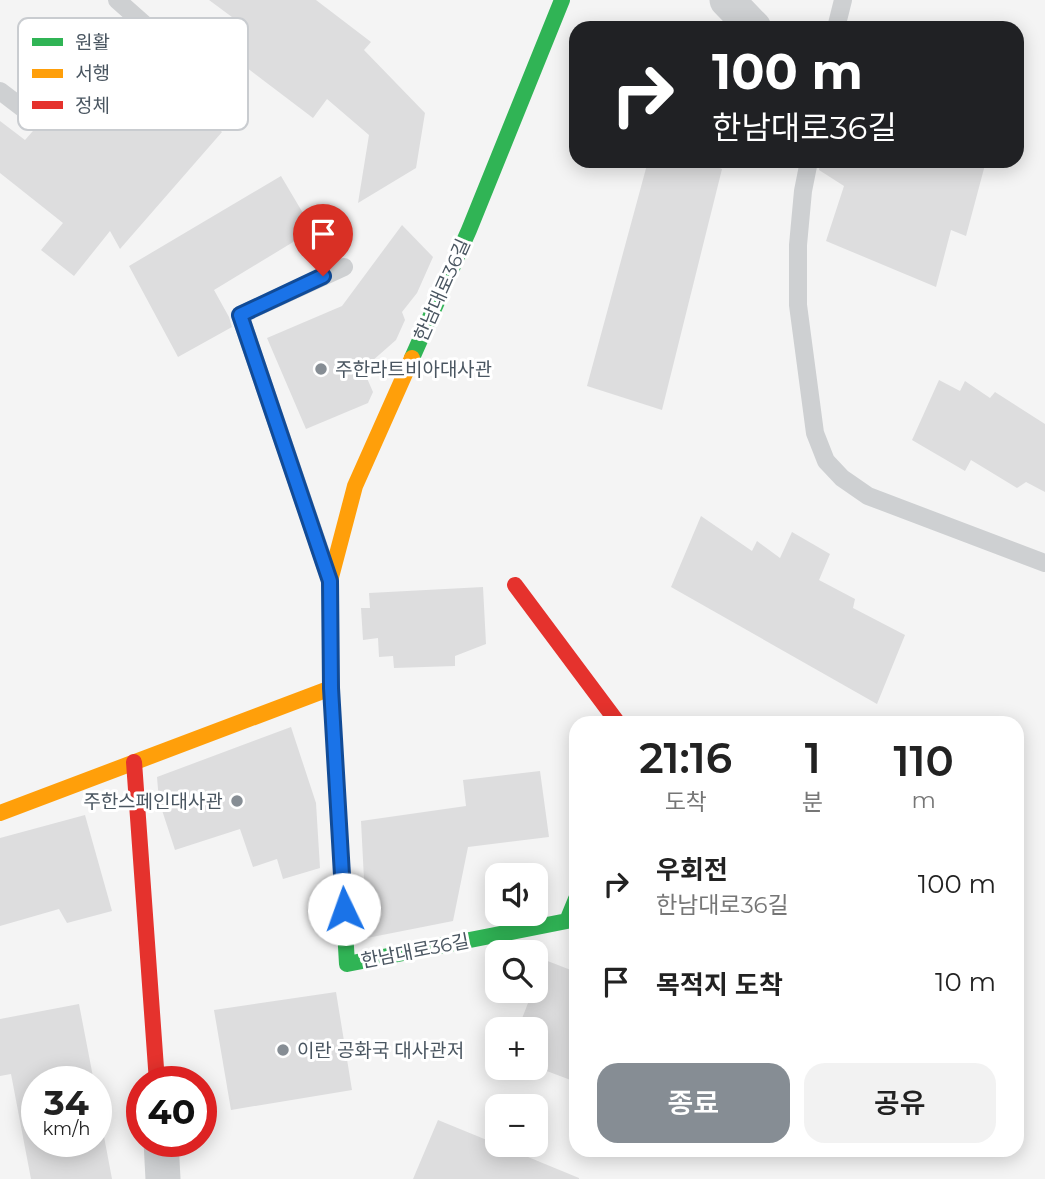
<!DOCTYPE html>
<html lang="ko">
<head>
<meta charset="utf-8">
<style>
	:root { --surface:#fff; --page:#f2f2f2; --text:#222; --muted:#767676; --accent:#868d94 }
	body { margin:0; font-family:Montserrat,"Noto Sans KR",sans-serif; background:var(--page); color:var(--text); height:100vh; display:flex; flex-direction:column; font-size:26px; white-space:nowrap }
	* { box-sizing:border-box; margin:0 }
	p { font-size:23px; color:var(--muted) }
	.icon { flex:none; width:38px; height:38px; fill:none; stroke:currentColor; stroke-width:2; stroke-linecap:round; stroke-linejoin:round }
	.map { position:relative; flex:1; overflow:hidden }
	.drawer { position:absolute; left:569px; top:716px; width:455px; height:441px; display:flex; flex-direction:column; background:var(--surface); border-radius:21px; box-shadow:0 4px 18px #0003 }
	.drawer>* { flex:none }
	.guide { position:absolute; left:569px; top:21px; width:455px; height:147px; border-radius:21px; box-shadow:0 4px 18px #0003; background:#202124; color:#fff; overflow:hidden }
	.controls { position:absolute; left:485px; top:863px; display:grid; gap:14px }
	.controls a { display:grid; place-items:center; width:63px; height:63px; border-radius:14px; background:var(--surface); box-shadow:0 4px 18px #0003; font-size:35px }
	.speed { position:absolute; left:21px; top:1066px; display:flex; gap:14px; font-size:35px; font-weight:700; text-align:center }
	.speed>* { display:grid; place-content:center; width:91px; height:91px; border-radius:50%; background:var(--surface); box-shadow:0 4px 18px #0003; line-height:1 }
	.speed small { font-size:18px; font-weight:400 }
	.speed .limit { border:10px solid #d22; background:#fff; color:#111 }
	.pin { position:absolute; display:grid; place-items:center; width:60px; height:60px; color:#fff; margin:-72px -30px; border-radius:50% 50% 50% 0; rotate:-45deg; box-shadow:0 0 7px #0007 }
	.pin .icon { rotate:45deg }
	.me { position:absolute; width:77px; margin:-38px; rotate:357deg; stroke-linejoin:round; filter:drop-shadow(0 0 5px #0008) }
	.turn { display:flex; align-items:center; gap:24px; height:147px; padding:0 28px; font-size:32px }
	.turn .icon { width:91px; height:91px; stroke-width:2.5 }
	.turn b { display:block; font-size:49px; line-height:60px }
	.eta { display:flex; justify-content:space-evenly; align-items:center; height:119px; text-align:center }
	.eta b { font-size:42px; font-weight:600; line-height:49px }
	.primary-button { display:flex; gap:14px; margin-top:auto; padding:14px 28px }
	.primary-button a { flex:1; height:80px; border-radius:21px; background:var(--accent); color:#fff; font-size:28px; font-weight:600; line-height:80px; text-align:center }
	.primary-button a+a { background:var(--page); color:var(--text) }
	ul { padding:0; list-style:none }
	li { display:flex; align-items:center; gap:21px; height:98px; padding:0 28px }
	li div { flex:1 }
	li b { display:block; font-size:26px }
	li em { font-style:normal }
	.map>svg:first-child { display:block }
	.building { fill:#ddddde }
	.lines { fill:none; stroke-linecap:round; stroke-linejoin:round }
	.lane { stroke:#ced0d2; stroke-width:18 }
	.street { stroke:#ced0d2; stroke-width:35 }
	.fast { stroke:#30b455; stroke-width:16 }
	.slow { stroke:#ff9f0a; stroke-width:16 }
	.jam { stroke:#e5322d; stroke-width:16 }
	.route-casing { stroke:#114b97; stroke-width:18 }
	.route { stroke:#1a73e8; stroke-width:12 }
	.poi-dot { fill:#868d94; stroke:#fff; stroke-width:2.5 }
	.labels { text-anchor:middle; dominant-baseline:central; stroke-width:6; stroke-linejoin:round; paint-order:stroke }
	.street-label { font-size:19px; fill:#4a5661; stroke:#fff }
	.poi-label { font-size:19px; fill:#4a5661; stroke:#fff; text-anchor:start }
	.key { fill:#fff; stroke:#c9ccd0; stroke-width:2 }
	.key-label { font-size:19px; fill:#4a5661 }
</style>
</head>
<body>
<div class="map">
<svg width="1045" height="1179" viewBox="0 0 1045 1179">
	<rect width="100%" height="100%" fill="#f4f4f4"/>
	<path class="building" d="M209 0H316L371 42 364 50 425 113 416 168 358 203 369 135 327 99 313 118 217 45 236 20Z
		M115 38 222 132 120 249 110 231 74 276 41 250 63 223 0 173V121L25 140Z
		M648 161H701L722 169 662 410 587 386Z
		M820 161H986L966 236 951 230 936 287 826 241 844 186 819 170Z
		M281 176 313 230 214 290 229 317 232 327 178 357 129 266Z
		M402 225 433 257 417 293 402 312 405 320 396 340 363 369 373 392 368 403 306 429 267 338 342 306Z
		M939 380 960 391 965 381 990 398 995 392 1045 424V492L1026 482 1017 488 971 460 965 471 912 440Z
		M701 516 752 551 757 541 780 558 792 532 830 554 819 580 855 599 853 608 905 635 877 704 671 587Z
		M483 587 486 644 455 656V666L394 668 393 656 379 657 378 638 363 640 361 608H370L369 593Z
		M291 727 316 803 320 868 283 879 277 859 253 867 240 829 175 850 159 801 157 777Z
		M540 771 549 837 468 847 453 921 367 938 361 821 466 806 463 780Z
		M85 815 112 911 67 923 59 909 0 926V838Z
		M545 960 576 972V1082L536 1067V1029H518L533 990H536V984Z
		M336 992 352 1090 231 1110 214 1010Z
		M79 1004 94 1082H37V1141H96V1094L112 1179H31L11 1074 0 1076V1019Z
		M438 1120 579 1178V1179H413Z"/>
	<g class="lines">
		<path class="lane" d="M117 0 170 47
			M836 28 843 0
			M0 91 29 113
			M809 161 803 191 798 245V305L815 433 826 461 842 478 868 496 1045 563
			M326 568 240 315 344 267"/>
		<path class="street" d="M727 0 754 28
			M161 1141 163 1179"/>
		<path class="fast" d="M412 358 469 230 562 0
			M330 617 331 688 347 964 567 921 576 899"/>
		<path class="slow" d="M330 617V581L355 486 412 358
			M0 813 331 688"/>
		<path class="jam" d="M515 585 618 723
			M134 762 157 1082"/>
	</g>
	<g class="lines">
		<g class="route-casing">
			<path id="route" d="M323 276 240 315 330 581 331 688 344 909"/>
		</g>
		<use href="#route" class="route"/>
	</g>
	<g class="poi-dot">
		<circle cx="321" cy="369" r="7"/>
		<circle cx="237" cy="801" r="7"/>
		<circle cx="283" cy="1050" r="7"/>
	</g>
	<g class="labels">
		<g class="street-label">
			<text transform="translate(442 290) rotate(-66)">한남대로36길</text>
			<text transform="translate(415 951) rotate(-11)">한남대로36길</text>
		</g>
		<g class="poi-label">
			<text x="335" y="369">주한라트비아대사관</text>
			<text x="223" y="801" text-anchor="end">주한스페인대사관</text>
			<text x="297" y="1050">이란 공화국 대사관저</text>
		</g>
	</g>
	<rect x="18" y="18" width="230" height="112" rx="10" class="key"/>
	<rect x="32" y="38" width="31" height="8" fill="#30b455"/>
	<rect x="32" y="69" width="31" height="9" fill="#ff9f0a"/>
	<rect x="32" y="101" width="31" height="8" fill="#e5322d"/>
	<g class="key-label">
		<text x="75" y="49">원활</text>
		<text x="75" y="80">서행</text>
		<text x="75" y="112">정체</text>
	</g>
</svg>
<div class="controls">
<a><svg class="icon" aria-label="sound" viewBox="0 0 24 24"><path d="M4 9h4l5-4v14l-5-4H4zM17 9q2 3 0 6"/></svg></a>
<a><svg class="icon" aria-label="search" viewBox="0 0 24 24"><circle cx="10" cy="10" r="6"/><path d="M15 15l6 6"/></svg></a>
<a>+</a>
<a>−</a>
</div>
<div class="speed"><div>34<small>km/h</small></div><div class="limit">40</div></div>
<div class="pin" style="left:323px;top:276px;background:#d93025"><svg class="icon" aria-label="arrive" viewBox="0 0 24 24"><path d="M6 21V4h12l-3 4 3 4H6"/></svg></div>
<svg class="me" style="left:344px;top:909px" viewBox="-20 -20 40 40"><circle r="19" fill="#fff"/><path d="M0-13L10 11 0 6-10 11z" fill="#1a73e8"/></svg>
<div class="guide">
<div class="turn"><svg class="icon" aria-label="right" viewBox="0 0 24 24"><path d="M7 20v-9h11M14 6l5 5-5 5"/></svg><div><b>100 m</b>한남대로36길</div></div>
</div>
<section class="drawer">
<div class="eta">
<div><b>21:16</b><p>도착</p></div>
<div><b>1</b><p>분</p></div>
<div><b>110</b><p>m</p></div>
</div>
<ul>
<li><svg class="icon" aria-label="right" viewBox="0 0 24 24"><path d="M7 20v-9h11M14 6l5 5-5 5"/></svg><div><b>우회전</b><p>한남대로36길</p></div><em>100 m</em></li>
<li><svg class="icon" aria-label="arrive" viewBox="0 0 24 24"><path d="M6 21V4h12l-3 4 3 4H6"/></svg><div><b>목적지 도착</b></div><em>10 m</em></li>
</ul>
<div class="primary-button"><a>종료</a><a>공유</a></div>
</section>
</div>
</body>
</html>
